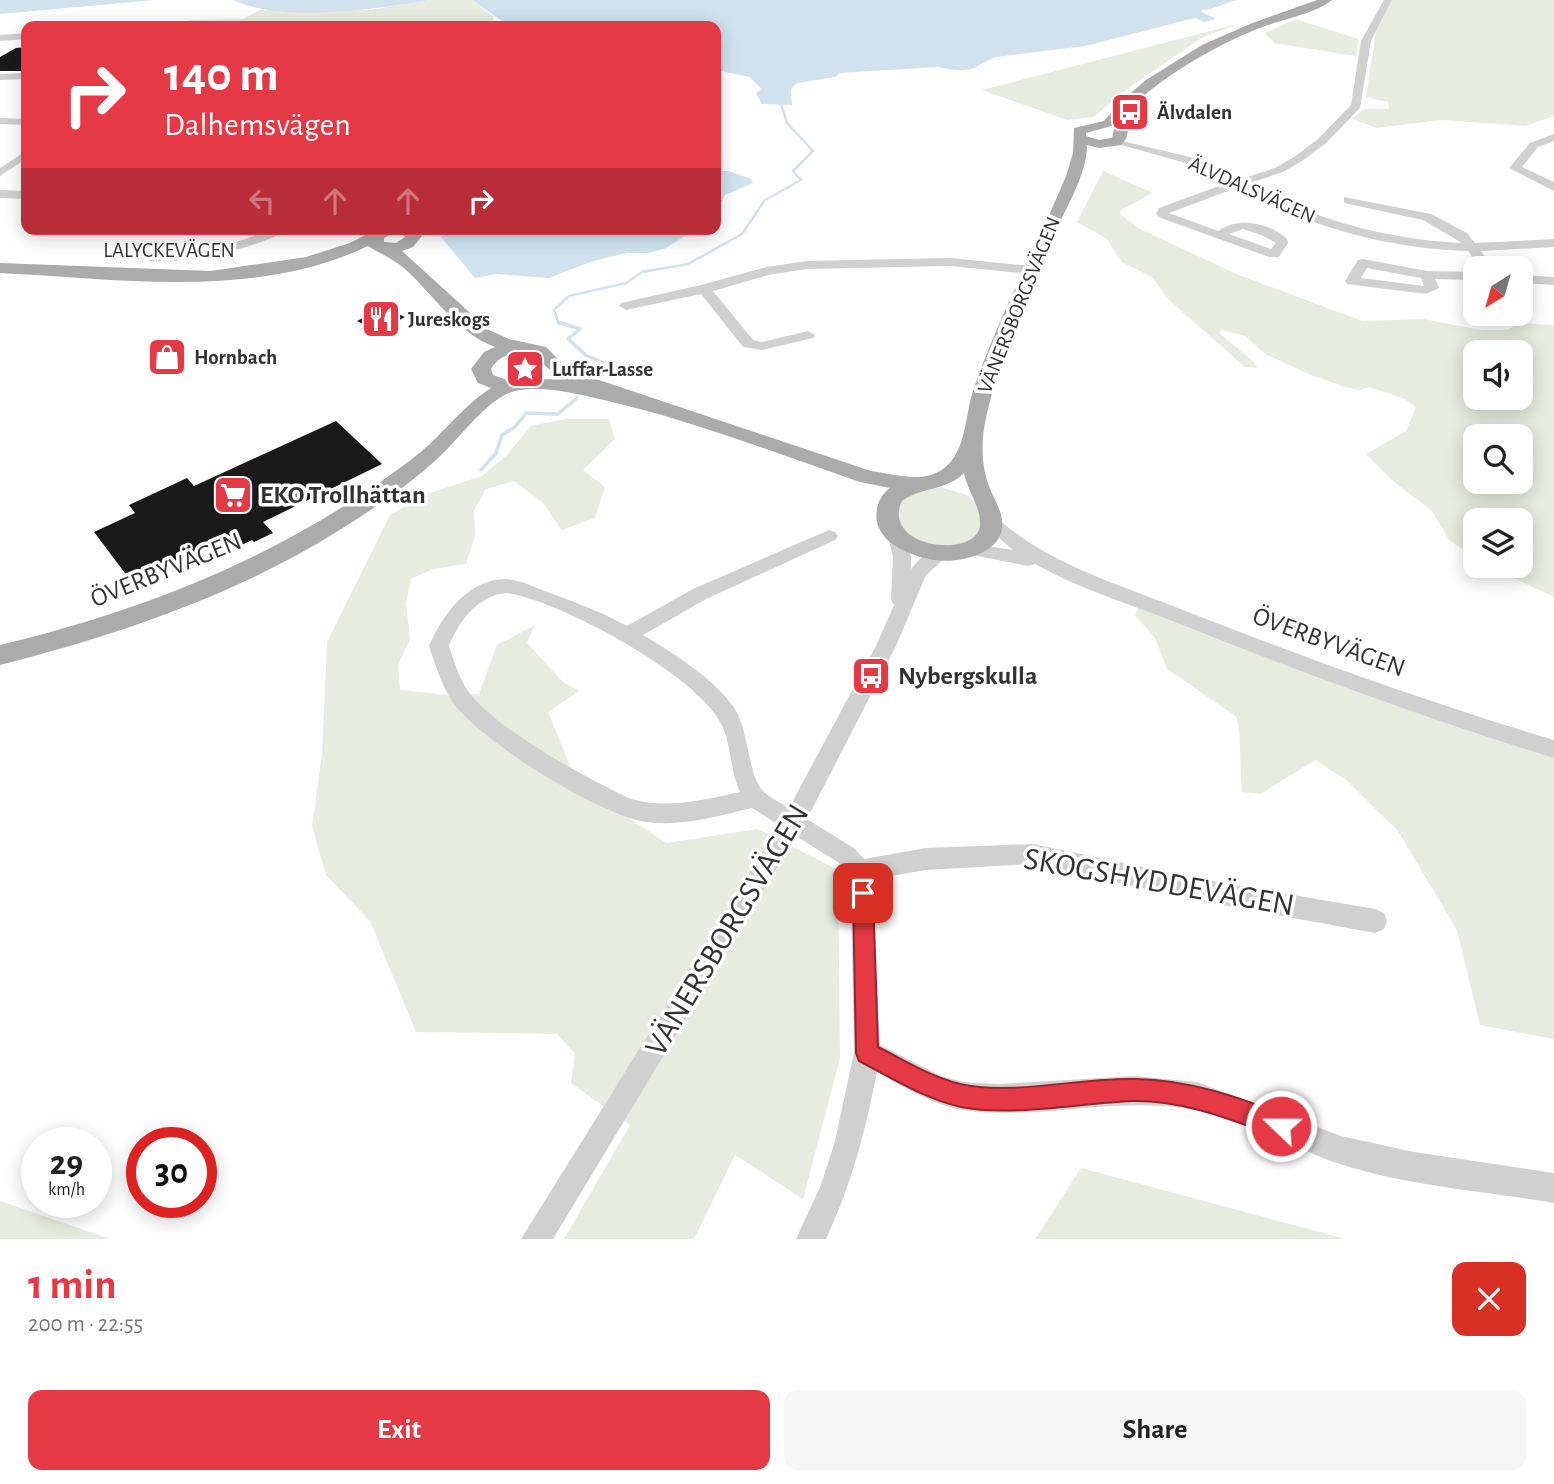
<!DOCTYPE html>
<html lang="en">
<head>
<meta charset="utf-8">
<style>
	:root { --surface:#fff; --page:#f6f6f6; --text:#222; --muted:#767676; --accent:#e63946 }
	body { margin:0; font-family:"Alegreya Sans",sans-serif; background:var(--page); color:var(--text); height:100vh; display:flex; flex-direction:column; font-size:26px; white-space:nowrap }
	* { box-sizing:border-box; margin:0 }
	p { font-size:23px; color:var(--muted) }
	.icon { flex:none; width:38px; height:38px; fill:none; stroke:currentColor; stroke-width:2; stroke-linecap:round; stroke-linejoin:round }
	.map { position:relative; height:1239px; overflow:hidden }
	.drawer { display:flex; flex-direction:column; background:var(--surface); flex:1 }
	.drawer>* { flex:none }
	.guide { position:absolute; left:21px; top:21px; width:700px; height:214px; border-radius:14px; box-shadow:0 4px 18px #0003; background:#e63946; color:#fff; overflow:hidden }
	.needle { width:46px; rotate:217deg }
	.tools { position:absolute; left:1463px; top:256px; display:grid; gap:14px }
	.tools a { display:grid; place-items:center; width:70px; height:70px; border-radius:14px; background:var(--surface); box-shadow:0 4px 18px #0003; font-size:35px }
	.speed { position:absolute; left:21px; top:1127px; display:flex; gap:14px; font-size:35px; font-weight:700; text-align:center }
	.speed>* { display:grid; place-content:center; width:91px; height:91px; border-radius:50%; background:var(--surface); box-shadow:0 4px 18px #0003; line-height:1 }
	.speed small { font-size:18px; font-weight:400 }
	.speed .limit { border:10px solid #d22; background:#fff; color:#111 }
	.pin { position:absolute; display:grid; place-items:center; width:60px; height:60px; color:#fff; margin:-30px; border-radius:14px; box-shadow:0 4px 10px #0006 }
	.me { position:absolute; width:77px; margin:-38px; rotate:292deg; stroke-linejoin:round; filter:drop-shadow(0 0 5px #0008) }
	.turn { display:flex; align-items:center; gap:24px; height:147px; padding:0 28px; font-size:32px }
	.turn .icon { width:91px; height:91px; stroke-width:2.5 }
	.turn b { display:block; font-size:49px; line-height:60px }
	.lanes { display:flex; align-items:center; height:66px; padding:0 28px; background:#0003; justify-content:center; gap:35px; direction:ltr }
	.lanes .off { opacity:.35 }
	.round { display:grid; place-items:center; flex:none; width:74px; height:74px; border-radius:14px; background:var(--page) }
	.headline { display:flex; align-items:center; justify-content:space-between; height:119px; padding:0 28px }
	h1 { font-size:42px; font-weight:700; line-height:52px; color:var(--accent) }
	.action { display:flex; gap:14px; margin-top:auto; padding:14px 28px }
	.action a { flex:1; height:80px; border-radius:14px; background:var(--accent); color:#fff; font-size:28px; font-weight:700; line-height:80px; text-align:center }
	.action a+a { background:var(--page); color:var(--text) }
	.map>svg:first-child { display:block }
	.green { fill:#e6ecdf; fill-rule:evenodd }
	.water { fill:#cfe2ee }
	.lines { fill:none; stroke-linecap:round; stroke-linejoin:round }
	.stream-far1 { stroke:#cfe2ee; stroke-width:2.5 }
	.stream { stroke:#cfe2ee; stroke-width:3.5 }
	.building { fill:#1a1a1a }
	.minor { fill:#d0d0d0; fill-rule:evenodd }
	.major { fill:#ababab; fill-rule:evenodd }
	.route { fill:#e63946; stroke:#96252e; stroke-width:2 }
	.labels { text-anchor:middle; dominant-baseline:central; stroke-width:7; stroke-linejoin:round; paint-order:stroke }
	.far-poi-label { font-size:21px; font-weight:bold; fill:#333; stroke:#fff; text-anchor:start }
	.far-street-label { font-size:21px; fill:#333; stroke:#fff }
	.poi-label { font-size:26px; font-weight:bold; fill:#333; stroke:#fff; text-anchor:start }
	.street-label { font-size:26px; fill:#333; stroke:#fff }
	.near-street-label { font-size:32px; fill:#333; stroke:#fff }
</style>
</head>
<body>
<div class="map">
<svg width="1554" height="1239" viewBox="0 0 1554 1239">
	<rect width="100%" height="100%" fill="#fff"/>
	<path class="green" d="M430 0H472L494 17 492 26 179 24 190 20 243 19 260 10H370Z
		M1392 0H1554V116L1526 126 1441 120 1377 128 1352 119 1364 109H1389L1388 102 1366 97 1376 32Z
		M1296 19 1358 39 1356 56 1274 43 1265 33Z
		M1241 23 1201 38 1120 94 1094 117 1067 120 982 90Z
		M1103 171 1153 193 1121 210 1120 214 1140 229 1239 275 1362 321 1424 319 1480 330H1507L1520 323 1554 325V597L1486 565H1521V520H1475V558L1449 540 1432 511 1394 482 1366 454 1406 431 1416 407 1405 399 1369 387 1359 390 1345 387 1311 375 1265 354 1245 336 1221 330 1219 333 1253 361 1257 368 1245 367 1170 301 1152 277 1122 262 1107 239 1077 222ZM1475 352H1521V397H1475ZM1475 436H1521V481H1475Z
		M566 419H609L615 439 583 470 605 487 595 518 562 530 543 503 514 481 486 489 474 510 475 536 466 564 433 569 411 579 406 603 410 639 398 665 400 690 449 695 479 694 497 645 535 625 527 643 563 682 579 691 548 712 573 773 626 816 666 843 758 829 838 870 840 1058 803 1199 735 1155 694 1239H564L630 1125 571 1083 575 1054 557 1034 416 1032 370 921 326 875 312 826 322 754 327 642 390 515 427 494 482 476 508 454 530 426Z
		M940 487 967 495 984 512 975 540C941 551 926 550 898 527L896 507C906 492 923 488 940 487Z
		M1139 606 1554 755V1039L1480 1025 1457 930 1398 831 1346 780 1315 760 1261 794 1242 792C1239 767 1242 742 1237 717L1167 669 1155 638 1135 615Z
		M1081 1168 1346 1239H1035Z
		M0 1201 110 1239H0Z"/>
	<path class="water" d="M0 0H155L0 14Z
		M233 0H430C379 9 281 23 233 0Z
		M472 0H1237C1224 3 1216 9 1202 10L1201 12 1215 18 1214 20 1203 22 1196 18 1187 20 1085 46 996 57C987 60 983 64 976 67 964 73 949 69 937 67L840 73 835 77 797 83 791 89 792 105 762 104 756 93 761 89 750 77 716 70V26H509Z
		M716 171H729L751 179 753 183 725 195 716 212Z
		M477 229H696L666 248 649 253H627L593 261 549 278 496 274 475 278 441 237C451 230 466 234 477 229Z"/>
	<g class="lines">
		<path class="stream-far1" d="M559 324 554 310 569 296 626 283 642 272 688 264 742 234 765 200 801 180 793 171 813 151 787 123 781 104"/>
		<path class="stream" d="M558 322 580 329 568 339 587 356 607 364 606 371
			M481 470 496 453 502 435 515 427 526 413 558 414 577 398"/>
	</g>
	<path class="building" d="M26 47V71H0V57L16 48Z
		M384 307 405 317 378 332 357 321Z
		M336 421 382 464 263 522 273 533 254 542 252 540 238 547 231 538 134 585 94 532 135 513 129 505 187 478 194 486Z"/>
	<g class="lines">
		<path class="minor" d="M1384 0H1392L1371 41 1360 108 1326 143 1302 161 1283 172 1247 184C1314 219 1386 240 1462 243L1423 220 1344 203V197L1431 214 1467 233 1475 243 1554 239V247L1481 251 1493 268H1480L1468 251C1386 249 1308 226 1236 188L1169 213 1218 231C1238 216 1270 223 1287 239L1288 243 1279 257H1269L1158 217 1156 214 1159 208 1227 183 1182 162 1114 143V139L1190 157 1238 180 1275 168 1294 157 1318 139 1351 105 1361 41ZM1243 229 1261 235 1276 243 1271 249 1229 234Z
			M226 21 281 23 286 26H170L175 23Z
			M26 33V39L0 41V35Z
			M26 73V79L0 80V74Z
			M0 118 26 119V125L0 124Z
			M1554 134V141L1538 147 1522 167 1554 182V191L1509 168 1530 143Z
			M26 151V159L0 176V168Z
			M0 190 26 191V199L0 198Z
			M270 229H287C267 247 156 273 136 256 143 250 157 253 167 253 203 252 238 244 270 229Z
			M950 258 1032 266 1039 270 1032 274 950 266 807 269 768 275 713 291 753 340 762 342 808 331 815 335 813 338 762 350 743 347 701 294 626 310 619 306 621 303 701 285 767 267 807 261Z
			M1363 259 1427 271 1475 272V280L1435 279 1439 288 1426 294 1347 284 1345 281 1358 260ZM1367 268 1421 278 1424 286 1361 278Z
			M1521 275 1554 277V285L1521 283Z
			M992 517 998 519C1053 567 1121 585 1188 612 1308 659 1430 703 1554 740V758C1428 719 1305 674 1183 625 1133 605 1081 590 1035 564L1028 566 963 553 960 549 963 545 969 543 1013 550 986 527 983 523Z
			M829 530 835 532 838 536 835 540 706 599 643 635C672 652 717 681 735 709 749 732 748 774 762 790 768 797 781 803 789 808L876 646 894 605 891 600 893 557 888 536 897 530 906 536 911 557V569C920 558 933 544 948 549L951 553 926 575 896 646 807 819 855 849 864 859 926 848 1033 844 1206 880 1375 909 1384 913 1387 921 1384 929 1375 933 1206 902 1033 864 926 870 872 879 880 1045 941 1076 963 1082 999 1084 1135 1076 1197 1082 1341 1136 1414 1152 1554 1173V1203C1484 1191 1408 1186 1340 1164 1292 1148 1246 1119 1196 1110 1118 1095 1039 1121 964 1110 932 1105 904 1087 877 1072 865 1132 852 1183 826 1239H796L821 1185 835 1141 854 1053 851 893 848 875 839 863 796 836 553 1239H521L779 825 752 808C718 816 682 827 646 822 599 815 484 743 455 705 442 688 436 666 429 646 443 614 468 579 506 579 522 580 538 589 553 594 578 603 603 613 627 626L693 589ZM507 593C561 601 692 673 719 720 732 741 729 769 740 792 704 800 667 809 631 799 588 779 495 729 468 691 459 678 454 661 449 646 459 621 478 595 507 593Z"/>
		<path class="major" d="M1317 0H1332C1315 14 1279 20 1257 29 1213 47 1170 72 1134 104L1140 108 1130 121 1126 139 1121 145 1099 148 1087 145C1087 174 1068 203 1057 229 1031 291 1000 353 986 418 981 439 981 466 989 486 993 498 1001 508 1002 521 1006 554 958 564 934 560 909 556 871 541 877 509 878 501 883 493 890 488L860 482C776 453 691 420 604 400 576 394 545 385 515 391 487 398 458 441 436 460 406 487 372 510 338 531 234 596 117 635 0 665V645C137 612 267 562 383 480 400 468 417 456 433 441 452 422 469 402 491 388L478 383 471 369 484 352 495 347C457 333 434 295 405 269 393 259 381 254 368 246 255 300 121 279 0 273V263L211 271 306 257 350 243 377 229H416L422 236 413 247 402 251 489 330 509 339 546 347 564 365 587 376 871 471C894 474 922 484 943 469 966 453 965 416 973 391 998 317 1036 248 1066 176L1073 153 1074 128 1104 121 1119 103 1146 80 1202 45 1250 24ZM1115 125 1112 138 1099 140 1086 136V133ZM398 230 405 237 396 243 384 242V238ZM515 353 532 355 561 379 507 380 493 375 491 369C496 360 504 355 515 353ZM964 473C967 490 981 507 980 525 977 560 880 548 902 501 921 487 948 490 964 473Z"/>
	</g>
	<path class="route" d="M863 884 870 887 873 893 878 1047C904 1060 931 1077 960 1084 1015 1096 1080 1077 1136 1079 1190 1080 1240 1097 1290 1118L1293 1126 1290 1134 1281 1138C1232 1120 1185 1100 1132 1101 1080 1103 1011 1117 961 1107 925 1099 892 1078 859 1061L856 1053 853 893 856 887Z"/>
	<defs>
		<g id="bus-square" transform="scale(2.0125)"><rect x="-9" y="-9" width="18" height="18" rx="4" fill="#e63946" stroke="#fff"/><path d="M-5-6H5V4H4V6H2V4H-2V6H-4V4H-5ZM-3.5-4V0h7V-4ZM-3.5 1.2v1.5H-2V1.2ZM2 1.2v1.5H3.5V1.2Z" fill="#fff"/></g>
		<g id="restaurant-square" transform="scale(2.0125)"><rect x="-9" y="-9" width="18" height="18" rx="4" fill="#e63946" stroke="#fff"/><path d="M-5-6h1v4h1v-4h1v4h1v-4h1v5L-1.5 .5V6h-2V.5L-5-1ZM5-6V6H3V1.5H1.5Q1.5-4 5-6Z" fill="#fff"/></g>
		<g id="shop-square" transform="scale(2.0125)"><rect x="-9" y="-9" width="18" height="18" rx="4" fill="#e63946" stroke="#fff"/><path d="M-5-2.5h2.3a2.7 3.5 0 0 1 5.4 0H5L5.5 6h-11ZM-1.5-2.5h3a1.5 2.3 0 0 0-3 0Z" fill="#fff"/></g>
		<g id="sight-square" transform="scale(2.0125)"><rect x="-9" y="-9" width="18" height="18" rx="4" fill="#e63946" stroke="#fff"/><path d="M0-6L1.8-2.2L6-1.7L2.9 1.2L3.7 5.4L0 3.3L-3.7 5.4L-2.9 1.2L-6-1.7L-1.8-2.2Z" fill="#fff"/></g>
		<g id="supermarket-square" transform="scale(2.0125)"><rect x="-9" y="-9" width="18" height="18" rx="4" fill="#e63946" stroke="#fff"/><path d="M-6-5.5h2.5l.6 2H6L4.5 2H-2.5L-4.4-4H-6ZM-1.5 3.2a1.3 1.3 0 1 0 .1 0ZM3 3.2a1.3 1.3 0 1 0 .1 0Z" fill="#fff"/></g>
	</defs>
	<g fill-rule="evenodd">
		<use href="#bus-square" x="1130" y="112"/>
		<use href="#restaurant-square" x="381" y="319"/>
		<use href="#shop-square" x="167" y="357"/>
		<use href="#sight-square" x="525" y="369"/>
		<use href="#supermarket-square" x="233" y="495"/>
		<use href="#bus-square" x="871" y="676"/>
	</g>
	<g class="labels">
		<g class="far-poi-label">
			<text x="1157" y="112">Älvdalen</text>
			<text x="408" y="319">Jureskogs</text>
			<text x="194" y="357">Hornbach</text>
			<text x="552" y="369">Luffar-Lasse</text>
		</g>
		<g class="far-street-label">
			<text transform="translate(1252 190) rotate(24)">ÄLVDALSVÄGEN</text>
			<text x="169" y="250">LALYCKEVÄGEN</text>
			<text transform="translate(1019 305) rotate(-68)">VÄNERSBORGSVÄGEN</text>
		</g>
		<g class="poi-label">
			<text x="260" y="495">EKO Trollhättan</text>
			<text x="898" y="676">Nybergskulla</text>
		</g>
		<g class="street-label">
			<text transform="translate(166 570) rotate(-22)">ÖVERBYVÄGEN</text>
			<text transform="translate(1329 642) rotate(20)">ÖVERBYVÄGEN</text>
		</g>
		<g class="near-street-label">
			<text transform="translate(1159 882) rotate(10)">SKOGSHYDDEVÄGEN</text>
			<text transform="translate(727 930) rotate(-59)">VÄNERSBORGSVÄGEN</text>
		</g>
	</g>
</svg>
<div class="tools">
<a><svg class="needle" viewBox="-14 -14 28 28"><path d="M0-13l5 13h-10z" fill="#e53935"/><path d="M0 13l5-13h-10z" fill="#767676"/></svg></a>
<a><svg class="icon" aria-label="sound" viewBox="0 0 24 24"><path d="M4 9h4l5-4v14l-5-4H4zM17 9q2 3 0 6"/></svg></a>
<a><svg class="icon" aria-label="search" viewBox="0 0 24 24"><circle cx="10" cy="10" r="6"/><path d="M15 15l6 6"/></svg></a>
<a><svg class="icon" aria-label="layers" viewBox="0 0 24 24"><path d="M12 4l9 5-9 5-9-5zM3 14l9 5 9-5"/></svg></a>
</div>
<div class="speed"><div>29<small>km/h</small></div><div class="limit">30</div></div>
<div class="pin" style="left:863px;top:893px;background:#d93025"><svg class="icon" aria-label="arrive" viewBox="0 0 24 24"><path d="M6 21V4h12l-3 4 3 4H6"/></svg></div>
<svg class="me" style="left:1281px;top:1126px" viewBox="-20 -20 40 40"><circle r="17" fill="#e63946" stroke="#fff" stroke-width="3"/><path d="M0-11L8 9 0 5-8 9z" fill="#fff"/></svg>
<div class="guide">
<div class="turn"><svg class="icon" aria-label="right" viewBox="0 0 24 24"><path d="M7 20v-9h11M14 6l5 5-5 5"/></svg><div><b>140 m</b>Dalhemsvägen</div></div>
<div class="lanes"><svg class="icon off" aria-label="left" viewBox="0 0 24 24"><path d="M17 20v-9H6M10 6l-5 5 5 5"/></svg><svg class="icon off" aria-label="ahead" viewBox="0 0 24 24"><path d="M12 20V5M6 11l6-6 6 6"/></svg><svg class="icon off" aria-label="ahead" viewBox="0 0 24 24"><path d="M12 20V5M6 11l6-6 6 6"/></svg><svg class="icon" aria-label="right" viewBox="0 0 24 24"><path d="M7 20v-9h11M14 6l5 5-5 5"/></svg></div>
</div>
</div>
<section class="drawer">
<div class="headline"><div><h1>1 min</h1><p>200 m · 22:55</p></div><a class="round" style="background:#d93025;color:#fff"><svg class="icon" aria-label="close" viewBox="0 0 24 24"><path d="M6 6l12 12M18 6L6 18"/></svg></a></div>
<div class="action"><a>Exit</a><a>Share</a></div>
</section>
</body>
</html>
